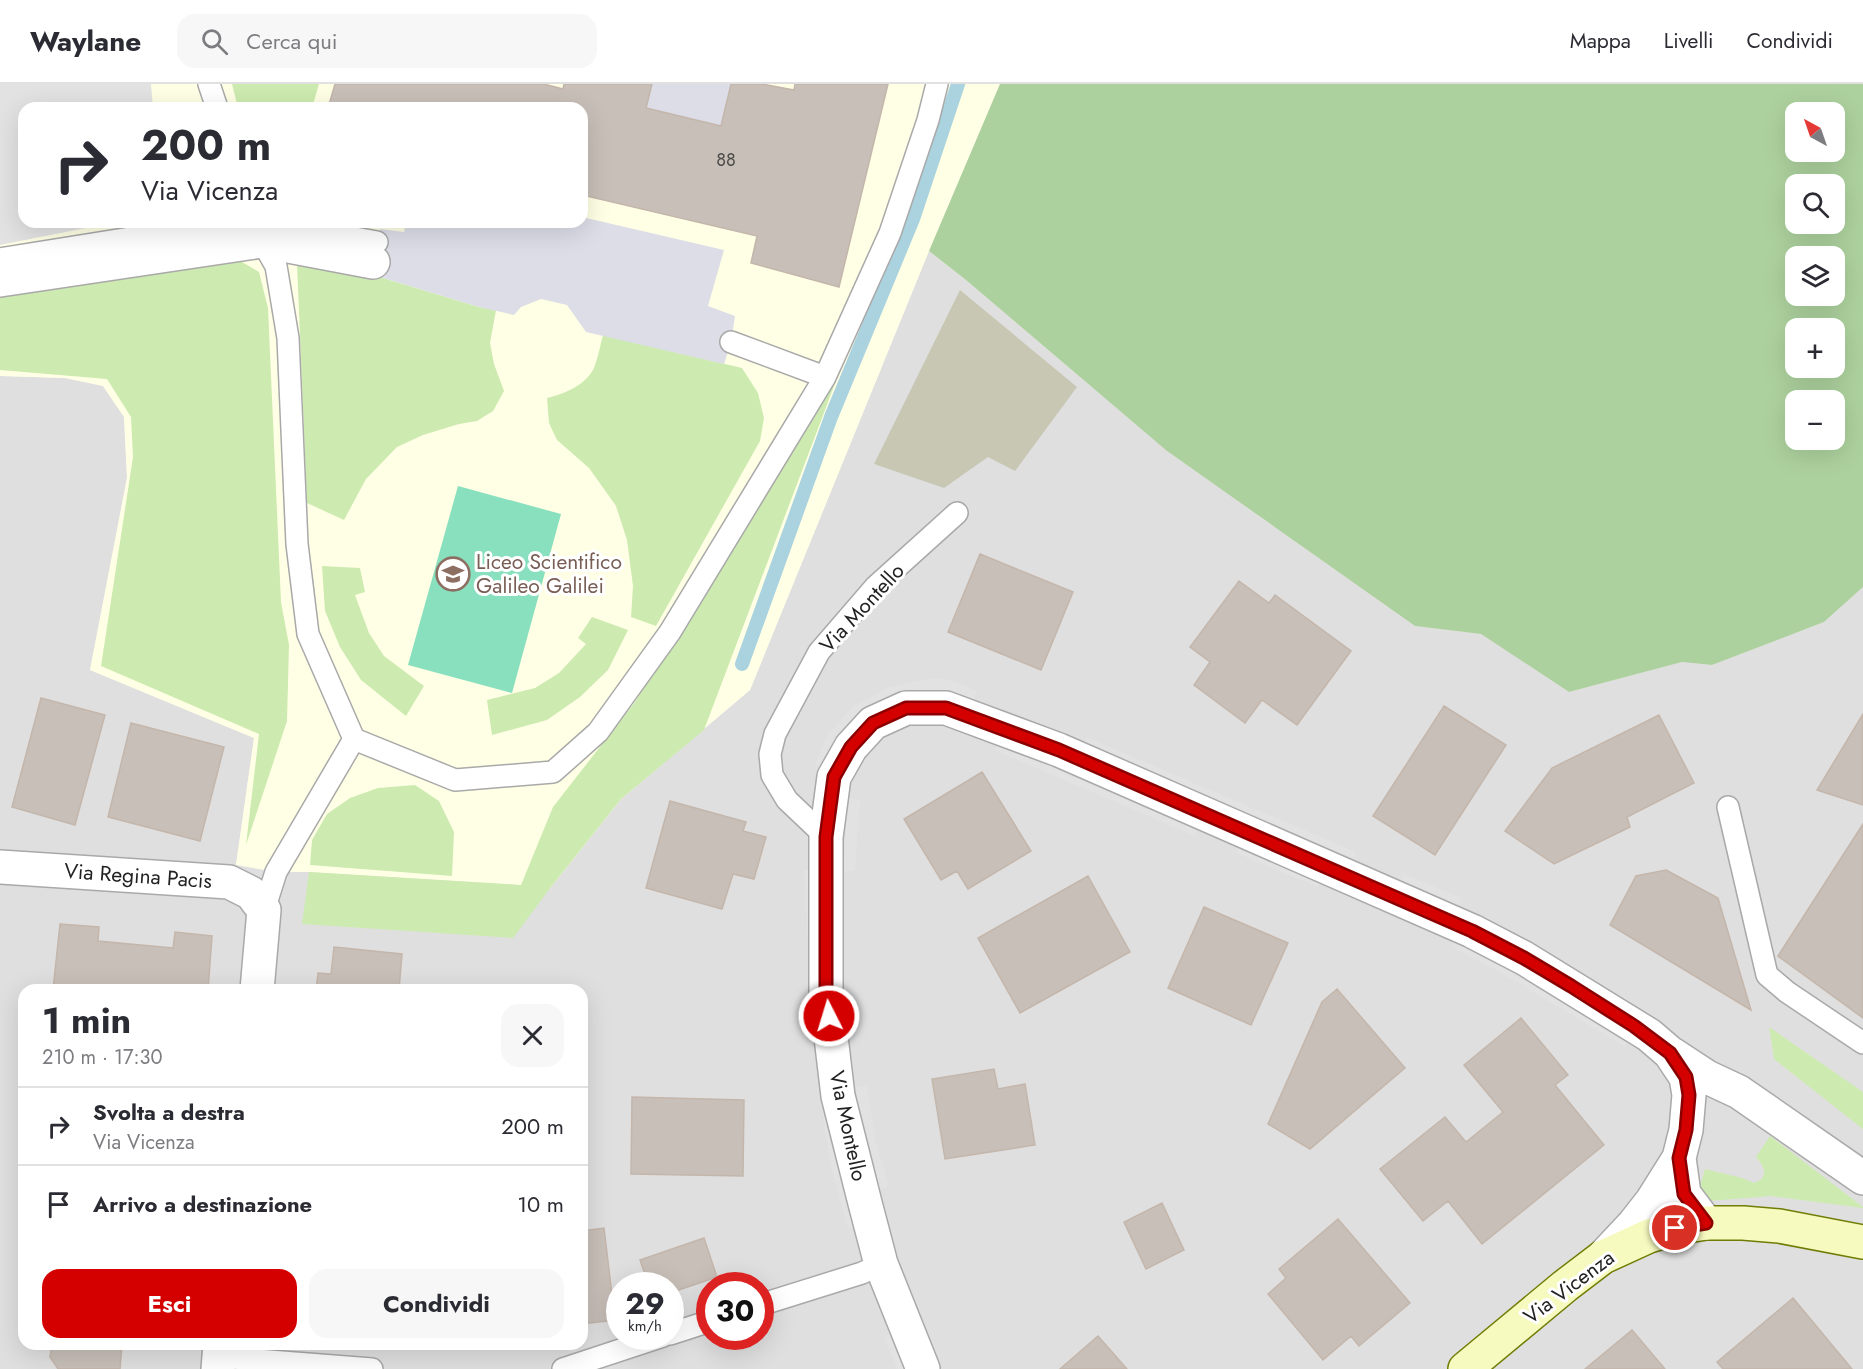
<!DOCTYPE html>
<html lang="it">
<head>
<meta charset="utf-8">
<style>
	:root { --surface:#fff; --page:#f7f7f7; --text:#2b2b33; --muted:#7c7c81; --line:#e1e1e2; --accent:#d40000 }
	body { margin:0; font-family:Jost,sans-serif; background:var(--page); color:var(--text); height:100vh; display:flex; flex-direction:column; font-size:22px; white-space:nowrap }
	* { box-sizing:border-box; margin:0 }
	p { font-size:20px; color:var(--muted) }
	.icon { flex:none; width:33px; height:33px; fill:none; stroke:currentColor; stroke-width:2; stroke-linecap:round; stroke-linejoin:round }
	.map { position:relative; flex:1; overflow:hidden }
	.side { position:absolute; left:18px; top:900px; width:570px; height:366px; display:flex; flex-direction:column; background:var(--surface); border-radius:18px; box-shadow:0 6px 24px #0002 }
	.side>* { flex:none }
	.top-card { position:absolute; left:18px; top:18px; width:570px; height:126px; border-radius:18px; box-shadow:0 6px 24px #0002; background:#fff; color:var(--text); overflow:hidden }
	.needle { width:39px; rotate:320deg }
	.buttons { position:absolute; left:1785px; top:18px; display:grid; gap:12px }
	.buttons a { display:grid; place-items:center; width:60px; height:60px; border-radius:12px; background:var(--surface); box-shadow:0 6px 24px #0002; font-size:30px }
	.speed { position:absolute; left:606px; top:1188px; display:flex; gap:12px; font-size:30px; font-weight:700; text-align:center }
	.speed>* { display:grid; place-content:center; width:78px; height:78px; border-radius:50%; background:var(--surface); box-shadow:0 6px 24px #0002; line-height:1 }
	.speed small { font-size:15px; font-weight:400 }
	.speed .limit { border:9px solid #d22; background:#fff; color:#111 }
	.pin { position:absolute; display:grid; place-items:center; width:51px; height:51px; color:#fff; margin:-26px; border:3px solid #fff; border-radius:50%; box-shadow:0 2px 6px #0007 }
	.me { position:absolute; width:66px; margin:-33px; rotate:355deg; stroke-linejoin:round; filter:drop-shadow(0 0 4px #0008) }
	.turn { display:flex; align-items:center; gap:21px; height:126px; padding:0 24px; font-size:27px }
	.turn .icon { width:78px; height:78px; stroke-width:2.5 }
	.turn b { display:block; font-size:42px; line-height:51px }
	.round { display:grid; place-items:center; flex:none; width:63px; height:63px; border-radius:18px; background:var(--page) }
	.summary { display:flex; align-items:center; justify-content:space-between; height:102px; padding:0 24px }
	h1 { font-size:36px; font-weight:700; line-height:45px }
	.cta { display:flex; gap:12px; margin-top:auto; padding:12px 24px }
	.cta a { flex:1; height:69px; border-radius:18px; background:var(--accent); color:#fff; font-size:24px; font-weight:700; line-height:69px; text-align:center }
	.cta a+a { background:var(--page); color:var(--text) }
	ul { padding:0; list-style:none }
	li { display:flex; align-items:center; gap:18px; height:78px; padding:0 24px; border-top:2px solid var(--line) }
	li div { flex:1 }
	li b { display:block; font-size:22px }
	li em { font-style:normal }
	header { display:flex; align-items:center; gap:36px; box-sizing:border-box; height:84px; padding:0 30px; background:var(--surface); border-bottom:2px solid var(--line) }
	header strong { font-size:28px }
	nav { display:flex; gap:33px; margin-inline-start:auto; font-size:21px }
	.search { width:420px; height:54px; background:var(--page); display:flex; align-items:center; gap:15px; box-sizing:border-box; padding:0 21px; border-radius:18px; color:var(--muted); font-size:22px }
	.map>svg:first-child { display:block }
	.residential { fill:#e0dfdf; fill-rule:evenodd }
	.education { fill:#ffffe5; fill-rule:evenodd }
	.construction { fill:#c7c7b4 }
	.grass { fill:#cdebb0 }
	.forest { fill:#add19e; fill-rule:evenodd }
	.pitch { fill:#88e0be }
	.parking { fill:#e2e2e2 }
	.plaza { fill:#dddde8 }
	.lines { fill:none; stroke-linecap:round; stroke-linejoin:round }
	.stream { stroke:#aad3df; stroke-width:14 }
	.building { fill:#c7bfb8; stroke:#c4b6ab; stroke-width:1.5 }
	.lane-casing { stroke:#a9a9a9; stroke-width:24 }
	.street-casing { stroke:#a9a9a9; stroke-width:36 }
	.secondary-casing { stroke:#707d05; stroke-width:36 }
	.lane { stroke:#fff; stroke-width:21 }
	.street { stroke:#fff; stroke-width:33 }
	.secondary { stroke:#f7fabf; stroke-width:33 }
	.route-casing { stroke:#8a0000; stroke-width:15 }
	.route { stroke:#d40000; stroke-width:10 }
	.labels { text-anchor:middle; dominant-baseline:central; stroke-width:6; stroke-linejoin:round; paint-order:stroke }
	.number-label { font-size:18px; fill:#4b4948 }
	.education-label { font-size:21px; fill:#785e54; stroke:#fff; text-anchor:start }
	.street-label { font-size:21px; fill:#222; stroke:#fff }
</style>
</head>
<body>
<header>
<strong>Waylane</strong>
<div class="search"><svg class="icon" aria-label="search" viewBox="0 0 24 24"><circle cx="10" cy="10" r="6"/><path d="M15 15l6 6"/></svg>Cerca qui</div>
<nav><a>Mappa</a><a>Livelli</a><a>Condividi</a></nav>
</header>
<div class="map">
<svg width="1863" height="1285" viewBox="0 0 1863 1285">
	<rect width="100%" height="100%" fill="#f2efe9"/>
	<path class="residential" d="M929 167 966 196 1167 367 1415 542 1481 550 1569 608 1682 578 1712 581 1824 538 1863 503V1285H0V292L65 294 103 302 124 333 127 394 90 586 254 654 236 780 276 788H309L551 803 621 715 750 606ZM24 906H582V1260H24ZM620 1202H670V1252H620ZM710 1202H760V1252H710Z"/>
	<path class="education" d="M0 0H1000L929 167 750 606 621 715 551 803 309 788H276L236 781 254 654 90 586 127 394 124 333 103 302 65 294 0 292ZM24 24H582V138H24Z"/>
	<path class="construction" d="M960 206 1077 303 1015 387 988 373 944 404 874 380Z"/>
	<path class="grass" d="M232 0H319L312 24H238Z
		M232 172 259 188 268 224 281 518 289 561 287 637 246 761 259 650 101 582 133 373 131 333 107 295 0 286V210Z
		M297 180 370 190 479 223 496 226 490 259 494 280 504 307 493 327 477 337 459 340 423 351 397 363 366 395 344 436 307 419Z
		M603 251 742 284 758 309 764 334 760 357 656 542 631 533 633 502 627 456 616 422 589 384 557 356 549 339 547 314C564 310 586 301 594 284 598 274 600 262 603 251Z
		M836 297 704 646 621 715 551 803 513 854 302 840 309 788 521 801 553 723 635 618Z
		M322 482 360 484 365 508 355 511 369 549 384 572 424 602 406 632 361 596 340 563 325 527Z
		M592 533 628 546 608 586 580 613 547 636 492 651 487 616 535 604 559 589 586 560 578 554Z
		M415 701 439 717 454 748 452 792 310 781 312 756 327 730 350 714 378 704Z
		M1769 943 1863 1008V1045L1774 975Z
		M1770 1052 1863 1123V1124L1771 1112 1709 1117 1700 1102 1705 1085 1742 1094 1754 1099C1769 1094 1765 1083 1756 1073Z"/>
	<path class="forest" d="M1000 0H1863V503L1824 538 1712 581 1682 578 1569 608 1481 550 1415 542 1167 367 966 196 929 167ZM1796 28H1834V68H1796ZM1834 100V140H1796V100ZM1834 172V212H1796V172ZM1796 244H1834V284H1796ZM1796 316H1834V356H1796Z"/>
	<path class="pitch" d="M458 402 561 430 512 609 408 581Z"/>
	<path class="parking" d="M0 0H151L153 24H24V138H116L0 161Z
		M930 595H947L978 607 972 616 927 606 891 614 860 631 836 656 823 682 815 681 828 650 854 622 889 603Z
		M1086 653 1356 768 1351 779 1082 663Z
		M998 655 1200 741 1195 752 994 666Z
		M847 715H860L855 787H844Z
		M1241 757 1323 790 1318 803 1236 769Z
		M804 786H815L821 952 813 953Z
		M1403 790 1461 814 1456 827 1398 803Z
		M1456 850 1632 951 1625 963 1500 888 1450 862Z
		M829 1001 857 1142 848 1145 834 1094 826 1053 819 1003Z
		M867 1001 875 1055 889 1103 875 1106 863 1059 854 1004Z
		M897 1247 912 1285H897L884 1253Z"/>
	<path class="plaza" d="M652 0H731L721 42 646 24Z
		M582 133 724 166 708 222 735 232 731 258 724 280 586 248 567 221 541 215 521 223 514 231 479 223 370 190 380 145 404 148 406 138H582Z"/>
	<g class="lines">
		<path class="stream" d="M742 580 831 333 913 135 958 0"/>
	</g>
	<path class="building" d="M335 0H544L563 5 564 0H652L646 24 721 42 731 0H762L794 6 795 0H888L839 203 751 179 757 152 582 111V24H328Z
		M980 470 1073 508 1041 586 948 548Z
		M1239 497 1269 519 1275 511 1351 567 1297 641 1262 616 1245 639 1194 601 1210 578 1190 563Z
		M41 614 105 631 75 741 12 723Z
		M1444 622 1506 661 1435 771 1373 732Z
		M1863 630V721L1817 706Z
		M1659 631 1694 699 1627 733 1630 743 1554 780 1505 747 1552 684Z
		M131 639 224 663 200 757 108 733Z
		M982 688 1031 767 968 805 957 787 941 796 904 735Z
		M670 717 746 738 743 747 766 753 754 795 733 790 722 825 646 804Z
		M1863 740V934L1778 872Z
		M1666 786 1718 814 1751 926 1610 841 1636 792Z
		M1088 792 1130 868 1020 929 978 854Z
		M1204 823 1288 859 1251 941 1168 904Z
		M60 840 99 843 98 857 173 864 175 848 212 852 208 906H53Z
		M334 863 402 870 399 906H316L318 889 331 890Z
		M1337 905 1405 984 1310 1065 1268 1040 1322 918Z
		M1521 934 1568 991 1555 1001 1604 1061 1482 1160 1448 1117 1423 1137 1380 1085 1445 1033 1466 1058 1503 1028 1464 981Z
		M994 985 998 1005 1025 1000 1035 1061 945 1075 932 995Z
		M632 1013 744 1016 743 1092 631 1090Z
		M1162 1119 1184 1166 1146 1185 1124 1138Z
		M1338 1135 1410 1219 1359 1262 1351 1252 1323 1276 1268 1210 1286 1194 1279 1185Z
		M604 1144 615 1236 582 1240V1147Z
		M704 1154 717 1193 670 1209V1202H649L640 1176Z
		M1793 1214 1852 1285H1723L1717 1278Z
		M1632 1246 1665 1285H1585Z
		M1098 1252 1127 1285H1060Z
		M52 1260H122L120 1285H58L50 1273Z"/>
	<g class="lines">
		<g class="lane-casing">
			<path id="lane" d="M209 0 217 24
				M251 138 276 182 288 254 297 460 308 550 354 655 455 696 553 688 598 648 670 548 825 293 890 149 928 36 937 0
				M267 138 377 158
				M0 175 230 138
				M731 258 825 293
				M1728 723 1767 891 1787 908 1863 959
				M826 753 787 716 772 691 770 670 775 650 819 568 875 503 957 429
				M264 826 276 788 354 655
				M760 1221 862 1189 881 1180
				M670 1250 710 1237
				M219 1273 372 1285
				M563 1285 663 1252"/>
		</g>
		<g class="street-casing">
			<path id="street" d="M0 196 262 157 373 178
				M0 783 229 798 251 809 264 826 257 906
				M1672 970 1707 993 1739 1008 1863 1094
				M1679 1074 1684 1110 1706 1139
				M218 1285 220 1260
				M923 1285 881 1180 865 1119 838 1012 826 911V753L834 693 851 663 873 639 906 624H946L1059 666 1472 847 1524 874 1649 951 1670 969 1686 993 1689 1011 1686 1046 1679 1074 1652 1117 1634 1140 1603 1173"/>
		</g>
		<g class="secondary-casing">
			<path id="secondary" d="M1465 1285 1565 1202 1603 1173 1649 1152 1675 1144 1706 1139H1743L1779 1142 1863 1158"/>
		</g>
		<use href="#lane" class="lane"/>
		<use href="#street" class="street"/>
		<use href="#secondary" class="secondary"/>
	</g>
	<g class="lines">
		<g class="route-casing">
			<path id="route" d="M829 932 826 911V753L834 693 851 663 873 639 906 624H946L1059 666 1472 847 1524 874 1571 902 1634 942 1670 969 1686 993 1689 1011 1686 1046 1679 1074 1684 1110 1706 1139 1675 1144"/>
		</g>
		<use href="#route" class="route"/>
	</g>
	<defs>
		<g id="school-ring" transform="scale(1.725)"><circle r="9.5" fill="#fff" stroke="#8d6e63" stroke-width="1.5"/><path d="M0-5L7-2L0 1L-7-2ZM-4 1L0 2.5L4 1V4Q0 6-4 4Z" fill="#8d6e63"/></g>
	</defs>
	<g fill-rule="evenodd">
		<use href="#school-ring" x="453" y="490"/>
	</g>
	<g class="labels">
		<g class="number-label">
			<text x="726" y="76">88</text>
		</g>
		<g class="education-label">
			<text x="476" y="478">Liceo Scientifico<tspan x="476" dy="24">Galileo Galilei</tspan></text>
		</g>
		<g class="street-label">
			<text transform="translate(862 524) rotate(-47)">Via Montello</text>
			<text transform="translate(138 792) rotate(4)">Via Regina Pacis</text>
			<text transform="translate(848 1042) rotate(78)">Via Montello</text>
			<text transform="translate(1569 1203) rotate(-37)">Via Vicenza</text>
		</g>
	</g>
</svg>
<div class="buttons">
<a><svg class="needle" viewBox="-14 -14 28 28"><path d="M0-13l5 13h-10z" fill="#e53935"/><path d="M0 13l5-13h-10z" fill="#7c7c81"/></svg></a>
<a><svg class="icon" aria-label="search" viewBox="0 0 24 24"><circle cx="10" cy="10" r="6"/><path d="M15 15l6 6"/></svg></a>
<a><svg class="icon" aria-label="layers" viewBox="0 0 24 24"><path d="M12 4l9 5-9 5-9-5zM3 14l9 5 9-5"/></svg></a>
<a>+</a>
<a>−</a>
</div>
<div class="speed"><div>29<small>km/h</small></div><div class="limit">30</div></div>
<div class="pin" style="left:1675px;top:1144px;background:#d93025"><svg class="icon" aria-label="arrive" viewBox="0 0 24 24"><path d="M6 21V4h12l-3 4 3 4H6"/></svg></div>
<svg class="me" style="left:829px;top:932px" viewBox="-20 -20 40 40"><circle r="17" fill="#d40000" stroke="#fff" stroke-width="3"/><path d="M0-11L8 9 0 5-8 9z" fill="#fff"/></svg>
<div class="top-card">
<div class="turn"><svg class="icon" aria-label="right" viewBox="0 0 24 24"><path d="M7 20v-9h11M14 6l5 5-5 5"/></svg><div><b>200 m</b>Via Vicenza</div></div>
</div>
<section class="side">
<div class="summary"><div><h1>1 min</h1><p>210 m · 17:30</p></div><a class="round"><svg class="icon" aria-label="close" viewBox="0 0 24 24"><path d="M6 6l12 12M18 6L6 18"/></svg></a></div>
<ul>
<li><svg class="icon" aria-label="right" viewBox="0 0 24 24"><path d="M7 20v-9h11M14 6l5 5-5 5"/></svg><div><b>Svolta a destra</b><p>Via Vicenza</p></div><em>200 m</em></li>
<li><svg class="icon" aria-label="arrive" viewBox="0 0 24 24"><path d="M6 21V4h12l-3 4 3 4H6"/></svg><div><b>Arrivo a destinazione</b></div><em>10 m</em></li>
</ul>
<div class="cta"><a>Esci</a><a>Condividi</a></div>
</section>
</div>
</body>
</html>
